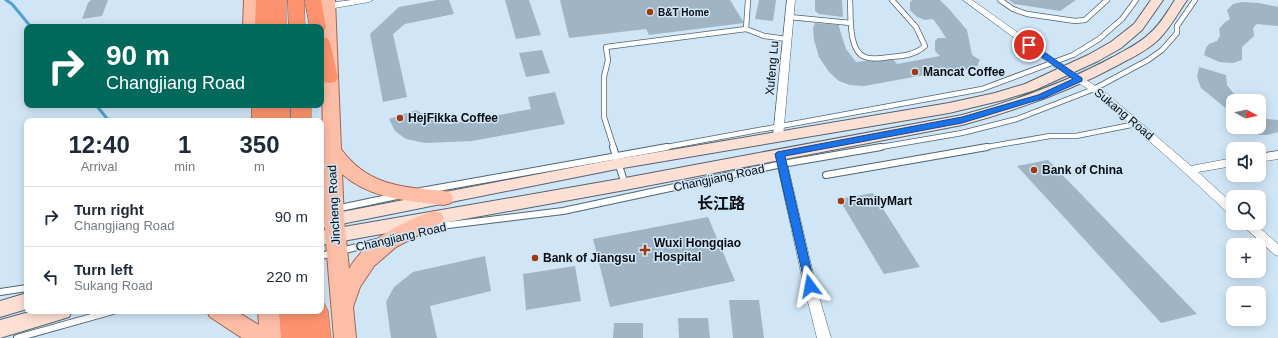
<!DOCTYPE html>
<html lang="en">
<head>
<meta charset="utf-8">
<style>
	:root { --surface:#fff; --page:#f6f6f7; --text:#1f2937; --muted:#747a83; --line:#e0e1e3 }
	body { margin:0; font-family:Arial,"Noto Sans SC",sans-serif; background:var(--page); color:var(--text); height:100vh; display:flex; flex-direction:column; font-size:15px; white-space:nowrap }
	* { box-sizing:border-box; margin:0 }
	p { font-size:13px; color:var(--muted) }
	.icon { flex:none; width:22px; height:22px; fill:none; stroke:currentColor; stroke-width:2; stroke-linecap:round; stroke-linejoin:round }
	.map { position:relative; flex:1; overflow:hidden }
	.sheet { position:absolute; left:24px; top:118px; width:300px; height:196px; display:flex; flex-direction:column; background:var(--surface); border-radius:8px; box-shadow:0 2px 10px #0003 }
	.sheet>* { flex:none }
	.guide { position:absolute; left:24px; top:24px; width:300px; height:84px; border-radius:8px; box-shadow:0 2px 10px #0003; background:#00695c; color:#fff; overflow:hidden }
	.needle { width:26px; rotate:98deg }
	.controls { position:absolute; left:1226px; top:94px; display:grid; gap:8px }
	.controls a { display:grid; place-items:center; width:40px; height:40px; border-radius:8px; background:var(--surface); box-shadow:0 2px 10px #0003; font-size:20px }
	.pin { position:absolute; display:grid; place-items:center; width:34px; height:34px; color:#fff; margin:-17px; border:2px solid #fff; border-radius:50%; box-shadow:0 1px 4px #0007 }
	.me { position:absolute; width:44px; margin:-22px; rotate:347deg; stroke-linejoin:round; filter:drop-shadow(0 0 3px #0008) }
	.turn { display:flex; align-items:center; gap:14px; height:84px; padding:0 16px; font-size:18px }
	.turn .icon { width:52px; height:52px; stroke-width:2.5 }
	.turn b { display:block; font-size:28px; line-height:34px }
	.eta { display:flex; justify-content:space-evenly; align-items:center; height:68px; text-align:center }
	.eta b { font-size:24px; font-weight:800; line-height:28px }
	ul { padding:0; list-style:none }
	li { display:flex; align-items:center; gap:12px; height:60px; padding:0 16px; border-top:1px solid var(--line) }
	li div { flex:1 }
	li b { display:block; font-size:15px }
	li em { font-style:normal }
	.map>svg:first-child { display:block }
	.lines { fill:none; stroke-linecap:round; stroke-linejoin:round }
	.stream { stroke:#53a1d4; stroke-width:3 }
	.building { fill:#9fb4c4 }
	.lane-far1-casing { stroke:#506472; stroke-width:6 }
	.lane-casing { stroke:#506472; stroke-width:8 }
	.street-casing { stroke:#506472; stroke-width:1 }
	.secondary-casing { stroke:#506472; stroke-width:2 }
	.primary-casing { stroke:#a6644d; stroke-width:2 }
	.highway-casing { stroke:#a6644d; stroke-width:1 }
	.lane-far1 { stroke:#fff; stroke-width:4.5 }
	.lane { stroke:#fff; stroke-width:6 }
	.street { fill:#fff; fill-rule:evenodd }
	.secondary { fill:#fedfd4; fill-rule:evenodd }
	.primary { fill:#fdbea8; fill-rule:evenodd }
	.highway { fill:#fc936e; fill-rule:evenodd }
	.route { fill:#1a73e8; stroke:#114b97 }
	.poi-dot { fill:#9f390e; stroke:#d0e6f7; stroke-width:1.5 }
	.labels { text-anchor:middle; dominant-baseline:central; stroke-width:3; stroke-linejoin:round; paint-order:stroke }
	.far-poi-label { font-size:10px; font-weight:bold; fill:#060c11; stroke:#d0e6f7; text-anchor:start }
	.street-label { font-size:12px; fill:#060c11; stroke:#d0e6f7 }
	.poi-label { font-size:12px; font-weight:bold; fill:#060c11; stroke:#d0e6f7; text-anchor:start }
	.district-label { font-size:16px; font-weight:bold; fill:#060c11; stroke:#d0e6f7 }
</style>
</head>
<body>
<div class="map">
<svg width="1278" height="338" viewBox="0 0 1278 338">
	<rect width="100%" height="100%" fill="#d0e6f7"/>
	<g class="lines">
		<path class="stream" d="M6 0 12 4 31 27
			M96 105 109 121"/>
	</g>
	<path class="building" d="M91 0H108L102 16 82 19 88 3Z
		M437 0H449L454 14 405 24 393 34 407 97 383 102 370 34 399 7Z
		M505 0H529L541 35 516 39Z
		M560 0H730L744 23 649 35 646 29 569 38Z
		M759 0H776L773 21 755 19Z
		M815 0H842L843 17 819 14 815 11Z
		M912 0H940L949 9 967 30 972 55 980 60 977 66 971 69 952 70 864 86 850 85 839 81 829 72 819 57 814 40 813 28 815 23 839 25V27L846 49 856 62 892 58 897 64 940 56 935 51V41L938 38H946L939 27 933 19 925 20 917 17 910 10V2Z
		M1009 0H1076L1060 11 1014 4Z
		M1242 2 1259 3 1278 7V26L1257 24 1253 28 1254 36 1242 47V60L1233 63 1219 62 1204 55 1206 48 1209 44 1217 41 1220 36 1219 29 1224 23 1230 19 1227 10 1233 4Z
		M542 50 550 73 526 77 519 53Z
		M1199 67 1226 75 1227 85 1234 94 1244 101H1233V114L1201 88 1197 77Z
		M555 92 565 124 472 141 425 143 406 139 395 131 389 119 416 110 436 122 450 124 531 109 528 97Z
		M1259 112 1267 119 1278 120V132L1267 135H1259L1249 127H1259Z
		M1048 160 1197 314 1161 323 1017 166Z
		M873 193 920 267 884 274 839 199Z
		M708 217 735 281 610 307 593 239Z
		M485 256 491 291 430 306 437 338H391L386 302 394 287 413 272Z
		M575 266 581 301 526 310 523 274Z
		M729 300H759L764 338H733Z
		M678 318H708L710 338H679Z
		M614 323H643V338H613Z"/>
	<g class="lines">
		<g class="lane-far1-casing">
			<path id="lane-far1" d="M748 0 746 29 764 36 787 39
				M850 0C851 15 848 51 865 57 873 60 882 58 890 57 903 56 915 55 925 46L916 27 892 0
				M1000 0 1013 9 1027 14 1075 21 1085 20 1107 0
				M789 17 851 23
				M614 148 604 117V77L608 60 606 47 746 29
				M661 148 982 89 1073 55 1099 39 1122 19 1136 0
				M875 148 962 133 1017 119 1094 89 1148 60 1162 50 1177 33V26L1195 0
				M981 148 1050 136H1076L1136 124"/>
		</g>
		<g class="lane-casing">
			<path id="lane" d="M613 147 625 184
				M826 175 987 147
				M421 191 667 147
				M321 212 397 196
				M424 230 440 226 563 211 782 164 881 147
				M321 256 377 242
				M0 292 27 288
				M17 338 113 311"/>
		</g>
		<g class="street-casing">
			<path id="street" d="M352 0H373L369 2 329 9 325 6 329 3Z
				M787 0H795L783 137 778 140 773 137Z
				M963 0H972L1056 60 1106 93 1191 166 1233 158V166L1198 172 1233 204V215L1229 214 1185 173 1100 97 1050 64Z
				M780 150 784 151 785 154 816 286 831 338H817L804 286 775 154 776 151Z
				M1278 151V159L1259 162V154Z
				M1240 223H1254L1278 244V256L1274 254Z"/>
		</g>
		<g class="secondary-casing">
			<path id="secondary" d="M1151 0H1163L1142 30 1121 48 1098 61 1035 90 1003 100 949 113 617 169 321 228V216L617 159 949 103 995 93 1025 84 1088 55 1111 42 1134 24Z
				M1175 0H1187C1178 13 1170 28 1159 39 1148 50 1133 57 1120 64 1070 91 1017 110 962 125L625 190 321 245V231L625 178 962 115C1014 101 1065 83 1113 57 1125 50 1139 44 1149 34 1160 25 1167 12 1175 0Z
				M27 293V309L0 317V301Z
				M33 311H72L69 317 0 338V320Z"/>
		</g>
		<g class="primary-casing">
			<path id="primary" d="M244 0H258L257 27H243Z
				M321 0H335L341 149C368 186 402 187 444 191L451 193 453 198 451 203 444 205C409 201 370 199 342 174L344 219 349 269C364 241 405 220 434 211L441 213 444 218 441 223 396 247 374 266 360 287 353 307 356 338H334L324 219Z
				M207 311H236L259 325 258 311H280L282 338H242L210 317Z"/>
		</g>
		<g class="highway-casing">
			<path id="highway" d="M256 0H286V27H255Z
				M288 0H304L305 27H289Z
				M305 0H321L326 27 324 31H321V27H310Z
				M321 37 327 38 330 42 338 78 335 82 329 83 323 82 321 80Z
				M252 105H289V121H252Z
				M291 105H311V121H291Z
				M321 302 324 303 328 311 331 338H281L279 311H321Z"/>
		</g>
		<use href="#lane-far1" class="lane-far1"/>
		<use href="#lane" class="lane"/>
		<use href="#street" class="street"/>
		<use href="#secondary" class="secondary"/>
		<use href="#primary" class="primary"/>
		<use href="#highway" class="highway"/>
	</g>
	<path class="route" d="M1029 42 1082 78V81L1044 98 962 123 785 156 815 286 814 289 810 290 806 289 775 154 777 152 962 117 1038 95 1073 79 1026 46V43Z"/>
	<g class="poi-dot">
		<circle cx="650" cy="12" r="4"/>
		<circle cx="915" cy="72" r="4"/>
		<circle cx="400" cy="118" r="4"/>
		<circle cx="1034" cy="170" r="4"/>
		<circle cx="841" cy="201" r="4"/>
		<path d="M643 244h4v4h4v4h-4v4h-4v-4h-4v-4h4z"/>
		<circle cx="535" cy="258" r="4"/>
	</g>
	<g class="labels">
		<g class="far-poi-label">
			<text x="658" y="12">B&amp;T Home</text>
		</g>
		<g class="street-label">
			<text transform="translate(772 68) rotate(-85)">Xufeng Lu</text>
			<text transform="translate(1124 114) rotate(40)">Sukang Road</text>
			<text transform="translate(719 178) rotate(-12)">Changjiang Road</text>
			<text transform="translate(334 205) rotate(-93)">Jincheng Road</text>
			<text transform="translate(401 237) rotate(-13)">Changjiang Road</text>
		</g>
		<g class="poi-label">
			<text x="923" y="72">Mancat Coffee</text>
			<text x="408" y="118">HejFikka Coffee</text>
			<text x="1042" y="170">Bank of China</text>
			<text x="849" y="201">FamilyMart</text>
			<text x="654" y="243">Wuxi Hongqiao<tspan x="654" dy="14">Hospital</tspan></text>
			<text x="543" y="258">Bank of Jiangsu</text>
		</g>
		<g class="district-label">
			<text x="721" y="203">长江路</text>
		</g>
	</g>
</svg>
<div class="controls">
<a><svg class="needle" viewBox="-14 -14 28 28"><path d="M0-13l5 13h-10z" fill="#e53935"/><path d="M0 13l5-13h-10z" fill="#747a83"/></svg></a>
<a><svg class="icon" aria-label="sound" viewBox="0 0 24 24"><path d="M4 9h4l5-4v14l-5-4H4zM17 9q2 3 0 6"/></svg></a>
<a><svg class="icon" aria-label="search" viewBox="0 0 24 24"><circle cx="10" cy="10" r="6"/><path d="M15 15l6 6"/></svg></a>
<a>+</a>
<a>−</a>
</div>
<div class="pin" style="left:1029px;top:45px;background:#d93025"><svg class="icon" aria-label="arrive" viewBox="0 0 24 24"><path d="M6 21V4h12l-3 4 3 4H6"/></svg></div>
<svg class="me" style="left:810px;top:286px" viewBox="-20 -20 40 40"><path d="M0-17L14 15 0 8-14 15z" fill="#1a73e8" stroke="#fff" stroke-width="4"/></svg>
<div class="guide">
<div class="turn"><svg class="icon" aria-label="right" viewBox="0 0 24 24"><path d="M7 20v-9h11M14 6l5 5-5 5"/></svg><div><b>90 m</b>Changjiang Road</div></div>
</div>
<section class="sheet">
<div class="eta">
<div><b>12:40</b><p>Arrival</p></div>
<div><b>1</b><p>min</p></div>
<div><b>350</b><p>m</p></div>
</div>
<ul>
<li><svg class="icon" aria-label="right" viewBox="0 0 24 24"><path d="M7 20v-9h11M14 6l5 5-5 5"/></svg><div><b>Turn right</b><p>Changjiang Road</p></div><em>90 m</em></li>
<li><svg class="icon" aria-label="left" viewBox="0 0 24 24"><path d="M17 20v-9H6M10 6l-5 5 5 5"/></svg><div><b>Turn left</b><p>Sukang Road</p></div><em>220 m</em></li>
</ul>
</section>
</div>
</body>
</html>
